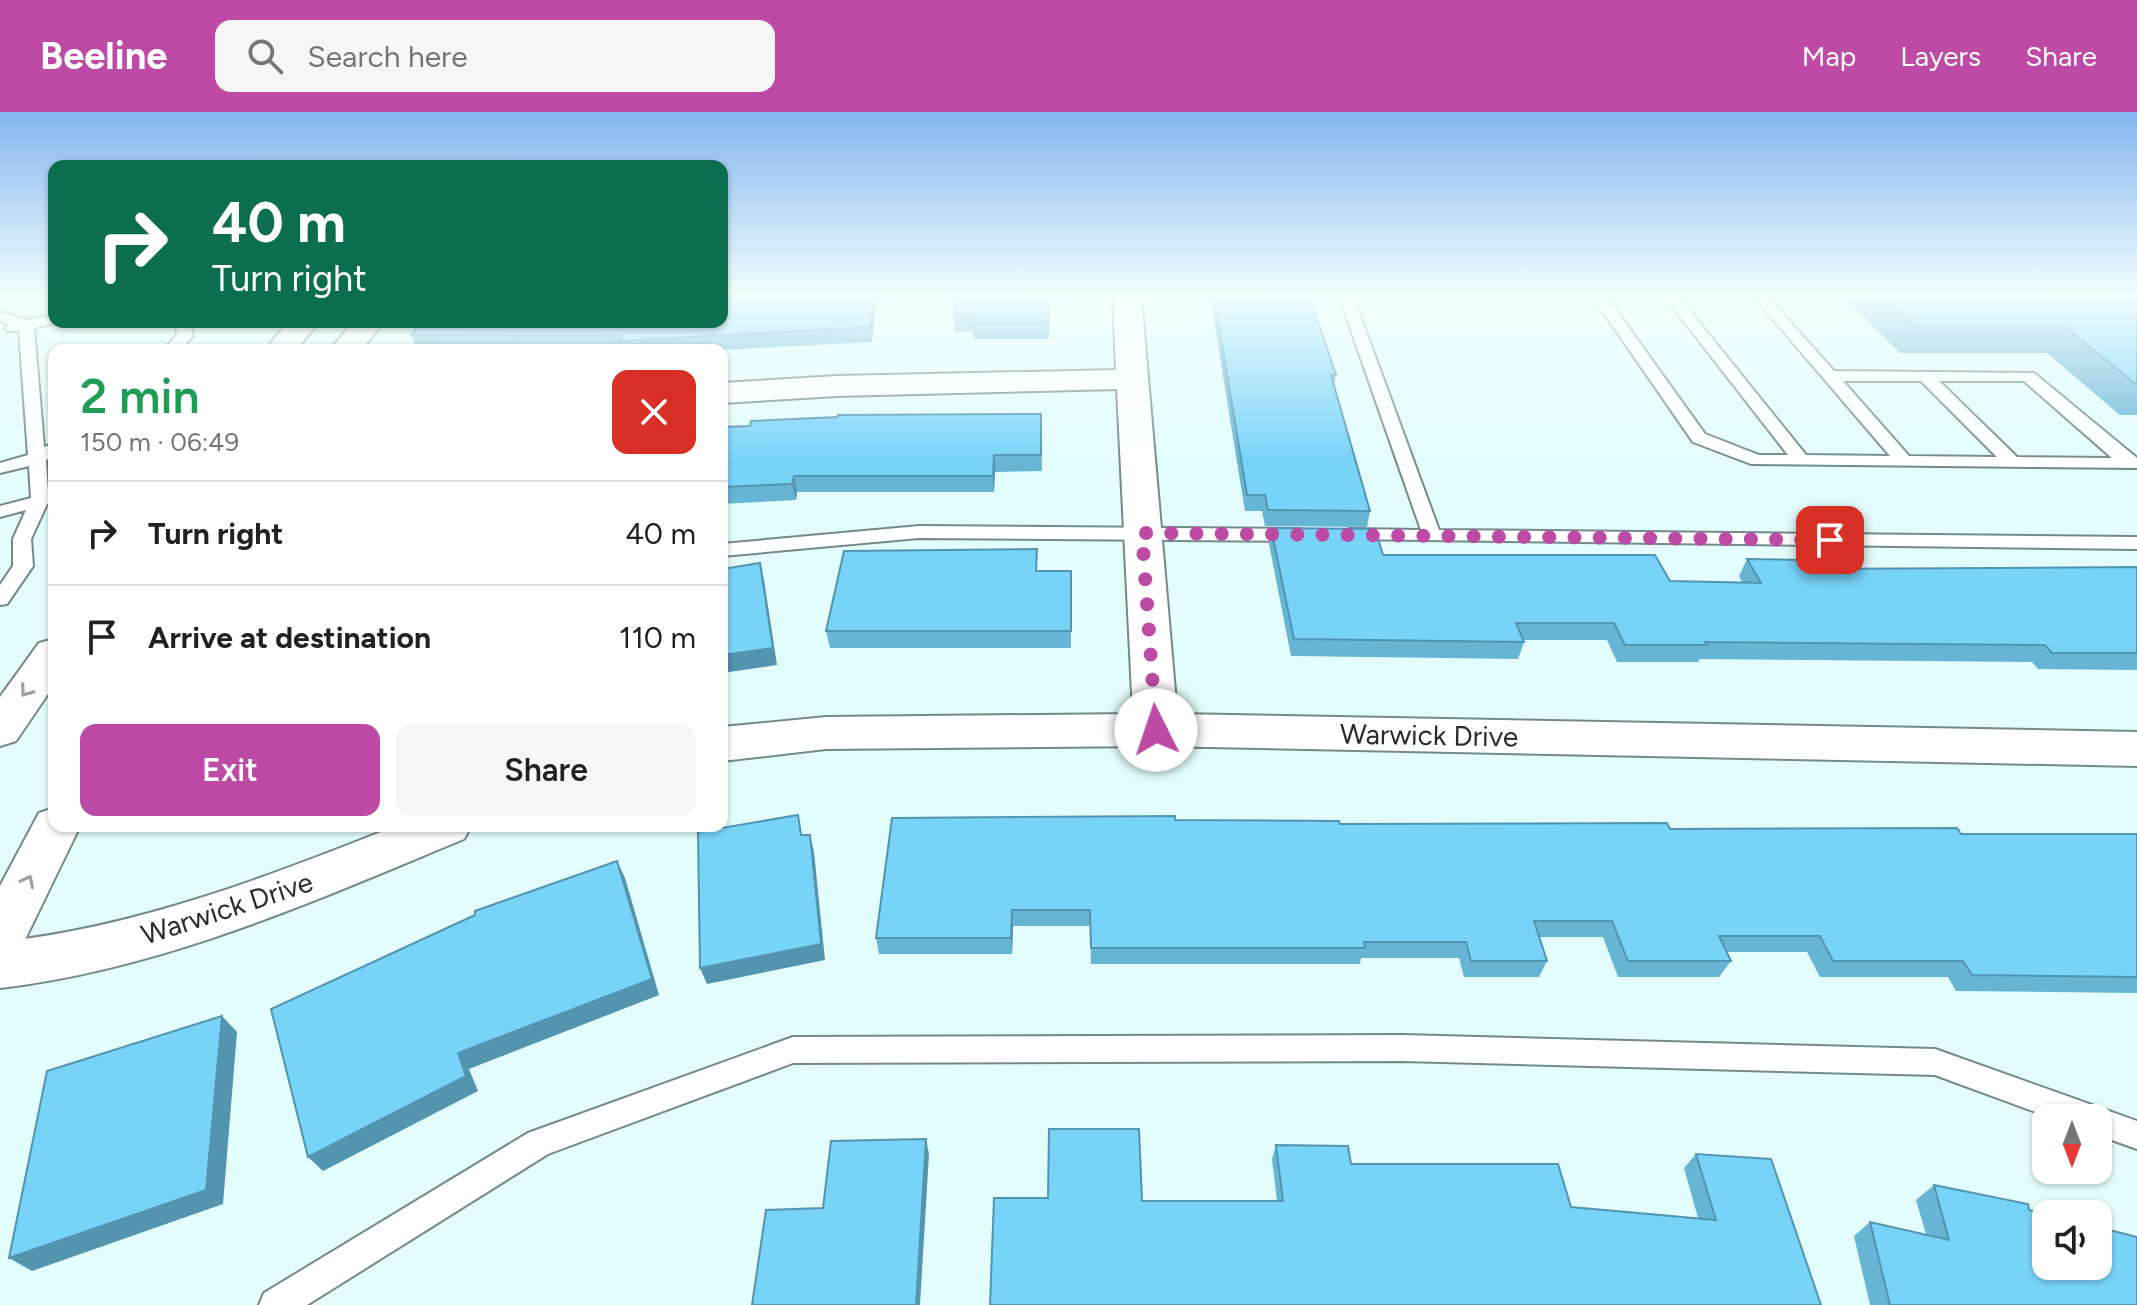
<!DOCTYPE html>
<html lang="en">
<head>
<meta charset="utf-8">
<style>
	:root { --surface:#fff; --page:#f6f6f6; --text:#202124; --muted:#757577; --line:#e0e0e0; --accent:#bd4aa4 }
	body { margin:0; font-family:Figtree,sans-serif; background:var(--page); color:var(--text); height:100vh; display:flex; flex-direction:column; font-size:30px; white-space:nowrap }
	* { box-sizing:border-box; margin:0 }
	p { font-size:26px; color:var(--muted) }
	.icon { flex:none; width:44px; height:44px; fill:none; stroke:currentColor; stroke-width:2; stroke-linecap:round; stroke-linejoin:round }
	.map { position:relative; flex:1; overflow:hidden }
	.panel { position:absolute; left:48px; top:232px; width:680px; height:488px; display:flex; flex-direction:column; background:var(--surface); border-radius:16px; box-shadow:0 2px 6px #0004 }
	.panel>* { flex:none }
	.hud { position:absolute; left:48px; top:48px; width:680px; height:168px; border-radius:16px; box-shadow:0 2px 6px #0004; background:#0b6e4f; color:#fff; overflow:hidden }
	.needle { width:52px; rotate:180deg }
	.tools { position:absolute; left:2032px; top:992px; display:grid; gap:16px }
	.tools a { display:grid; place-items:center; width:80px; height:80px; border-radius:16px; background:var(--surface); box-shadow:0 2px 6px #0004; font-size:40px }
	.pin { position:absolute; display:grid; place-items:center; width:68px; height:68px; color:#fff; margin:-34px; border-radius:16px; box-shadow:0 4px 12px #0006 }
	.me { position:absolute; width:88px; margin:-44px; rotate:356deg; stroke-linejoin:round; filter:drop-shadow(0 0 6px #0008) }
	.turn { display:flex; align-items:center; gap:28px; height:168px; padding:0 32px; font-size:36px }
	.turn .icon { width:104px; height:104px; stroke-width:2.5 }
	.turn b { display:block; font-size:56px; line-height:68px }
	.round { display:grid; place-items:center; flex:none; width:84px; height:84px; border-radius:16px; background:var(--page) }
	.head { display:flex; align-items:center; justify-content:space-between; height:136px; padding:0 32px }
	h1 { font-size:48px; font-weight:600; line-height:60px; color:#1e9e55 }
	.action { display:flex; gap:16px; margin-top:auto; padding:16px 32px }
	.action a { flex:1; height:92px; border-radius:16px; background:var(--accent); color:#fff; font-size:32px; font-weight:600; line-height:92px; text-align:center }
	.action a+a { background:var(--page); color:var(--text) }
	ul { padding:0; list-style:none }
	li { display:flex; align-items:center; gap:24px; height:104px; padding:0 32px; border-top:2px solid var(--line) }
	li div { flex:1 }
	li b { display:block; font-size:30px }
	li em { font-style:normal }
	header { display:flex; align-items:center; gap:48px; box-sizing:border-box; height:112px; padding:0 40px; background:var(--accent); color:#fff }
	header strong { font-size:38px }
	nav { display:flex; gap:44px; margin-inline-start:auto; font-size:28px }
	.search { width:560px; height:72px; background:var(--page); display:flex; align-items:center; gap:20px; box-sizing:border-box; padding:0 28px; border-radius:16px; color:var(--muted); font-size:30px }
	.map>svg:first-child { display:block }
	.lines { fill:none; stroke-linecap:round; stroke-linejoin:round }
	.lane-casing { stroke:#738a8a; stroke-width:4 }
	.street-casing { stroke:#738a8a; stroke-width:4 }
	.secondary-casing { stroke:#738a8a; stroke-width:4 }
	.lane { fill:#fff; fill-rule:evenodd }
	.street { fill:#fff; fill-rule:evenodd }
	.secondary { fill:#fff; fill-rule:evenodd }
	.wall { fill:#66b5d5 }
	.shaded-wall { fill:#5394ae }
	.building { fill:#77d3f8; stroke:#5394ae; stroke-width:2 }
	.oneway { stroke:#9ca1a1 }
	.route { stroke:#bd4aa4; stroke-width:14; stroke-dasharray:0 25.2 }
	.labels { text-anchor:middle; dominant-baseline:central; stroke-width:6; stroke-linejoin:round; paint-order:stroke }
	.street-label { font-size:28px; fill:#242e2e; stroke:#fff }
</style>
</head>
<body>
<header>
<strong>Beeline</strong>
<div class="search"><svg class="icon" aria-label="search" viewBox="0 0 24 24"><circle cx="10" cy="10" r="6"/><path d="M15 15l6 6"/></svg>Search here</div>
<nav><a>Map</a><a>Layers</a><a>Share</a></nav>
</header>
<div class="map">
<svg width="2137" height="1193" viewBox="0 0 2137 1193">
	<rect width="100%" height="100%" fill="#e3fdfd"/>
	<g class="lines">
		<g class="lane-casing">
			<path id="lane" d="M1339 184H1353L1439 418 2137 425V437L1343 427 1341 423 1343 419 1350 417 1421 418Z
				M1592 184H1606L1705 322 1759 343H1788L1664 184H1678L1806 343 1890 344 1753 184H1767L1834 259 2034 261 2137 346V356L1751 352 1693 330ZM1843 269H1921L1997 345 1909 344ZM1939 269H2024L2112 346 2017 345Z
				M0 200 27 208 54 203V210H59L34 216 44 335 54 332V344L46 348 48 381 54 382V390L47 392 31 427 33 454 7 492 0 493V473L13 454V427L26 398 0 405V394L31 386 29 354 0 361V351L28 343 19 219H7L5 216 9 212 0 209Z
				M175 210H189L193 224 180 238H163L177 223Z
				M919 414 1300 417 1309 423 1300 429 919 426 722 444V432Z
				M1402 923 1935 937 2137 1009V1037L2098 1023V1006H2052L1935 963 1402 949 793 951 548 1042 307 1193H259L264 1181 528 1021 793 925Z"/>
		</g>
		<g class="street-casing">
			<path id="street" d="M1113 184H1141L1177 602 2137 620V654L1156 634 826 637 722 649V615L826 605 1133 602 1117 277 837 284 722 291V271L837 264 1116 258Z
				M396 714H471L464 727C314 789 163 857 0 876V830C139 815 267 765 396 714Z"/>
		</g>
		<g class="secondary-casing">
			<path id="secondary" d="M288 210H319L296 238H265Z
				M353 210H384L361 238H330Z
				M54 527V573L16 629 0 634V585L39 531Z
				M54 696V714H80L19 840 0 846V774L39 701Z"/>
		</g>
		<use href="#lane" class="lane"/>
		<use href="#street" class="street"/>
		<use href="#secondary" class="secondary"/>
	</g>
	<path class="wall" d="M722 184H876L872 230 722 238H417L411 223Z
		M1050 184 1049 227H974L973 219 955 220 954 205Z
		M1210 184H1296L1298 189 1336 263 1334 272 1370 399 1367 415 1265 414 1262 399H1245Z
		M1843 184H2137V303H2120L2047 241H1900Z
		M1041 302 1042 359 995 360 994 380H797L796 388 722 392V315Z
		M1271 416 1383 443 1670 469 1742 470 1739 464 1747 447 1808 457 2137 455V558L2038 557 2032 550 1700 547 1698 550H1617L1607 528H1523L1524 530 1518 547 1291 544 1269 432Z
		M1037 459H1071V536H830L826 519Z
		M1175 708 1340 712 1961 722H2137V881L1956 879 1948 865H1820L1807 840H1727L1731 849 1719 865H1618L1603 825H1540L1547 849 1539 865H1464L1459 846H1361L1360 852H1091L1090 814H1013L1012 842H879L876 826Z
		M1276 1033 1351 1052 1571 1095 1698 1106 1684 1056 1696 1042 1821 1193 1142 1089H1277L1272 1047Z
		M1934 1073 2029 1098 2137 1193H1870L1854 1124 1870 1110 1926 1122 1916 1088Z"/>
	<path class="shaded-wall" d="M874 184H876V188L872 230 870 215Z
		M994 343 995 360 994 380 993 364Z
		M794 364 797 380 796 388 792 372Z
		M760 451 764 468 777 553 722 561V543Z
		M810 723 814 740 825 848 707 872 700 856Z
		M617 749 625 766 659 883 469 957 478 979 323 1059 308 1045Z
		M1012 798 1013 814 1012 842 1011 826Z
		M222 904 237 920 223 1092 32 1159 9 1146Z
		M926 1027 929 1042 920 1193H916Z"/>
	<path class="building" d="M722 184H874L870 215 620 229 622 224 411 223 421 210H722Z
		M957 184H1049L1048 211H973L974 204 954 205Z
		M1214 184H1296L1298 189H1310L1323 224 1336 263H1331L1370 399 1268 398 1265 383H1247Z
		M1883 184H2137V273L2064 214H1915Z
		M1041 302V343H994L993 364H794L792 372 722 375V315L750 314 751 309 837 305 838 303Z
		M1271 416 1375 417 1383 443H1655L1670 469 1761 471 1747 447 1802 448 1808 457 2137 455V541H2052L2045 533 1705 530 1707 533H1625L1614 511H1516L1524 530 1294 527Z
		M1037 437 1036 459H1071V519H826L844 439Z
		M760 451 773 536 722 543V457Z
		M798 703 801 723H810L821 832 700 856 698 720Z
		M1175 704V708L1339 709 1340 712 1667 711 1670 717 1957 716 1961 722H2137V865L1972 863 1963 849H1833L1820 824H1719L1731 849H1628L1612 809H1534L1547 849H1471L1466 830H1364L1365 836H1091L1090 798H1012L1011 826H876L892 706Z
		M617 749 652 867 458 941 466 964 308 1045 271 897 475 803V799Z
		M222 904 206 1078 9 1146 47 959Z
		M1049 1017H1139L1142 1089H1283L1276 1033 1348 1034 1351 1052H1558L1571 1095 1716 1108 1696 1042 1771 1047 1821 1193H990L994 1086H1048Z
		M926 1027 916 1193H752L766 1098 823 1096 831 1029Z
		M1934 1073 2028 1092 2029 1098 2047 1102 2046 1154H2098V1115L2137 1125V1193H1890L1870 1110 1949 1128Z"/>
	<defs><path id="oneway-chevron" d="M-2-3.5L2.5 0L-2 3.5" fill="none" stroke-width="1.6" stroke-linecap="round" stroke-linejoin="round" transform="scale(2)"/></defs>
	<g class="oneway">
		<use href="#oneway-chevron" transform="translate(26 579) rotate(126)"/>
		<use href="#oneway-chevron" transform="translate(28 769) rotate(-63)"/>
	</g>
	<linearGradient id="sky" x2="0" y2="1"><stop stop-color="#82b6ee"/><stop offset="0.52" stop-color="#f2fefe"/><stop offset="1" stop-color="#f2fefe" stop-opacity="0"/></linearGradient>
	<rect width="2137" height="351" fill="url(#sky)"/>
	<g class="lines">
		<path class="route" d="M1156 618 1142 421 1830 428"/>
	</g>
	<g class="labels">
		<g class="street-label">
			<text transform="translate(1429 623) rotate(1)">Warwick Drive</text>
			<text transform="translate(227 796) rotate(-18)">Warwick Drive</text>
		</g>
	</g>
</svg>
<div class="tools">
<a><svg class="needle" viewBox="-14 -14 28 28"><path d="M0-13l5 13h-10z" fill="#e53935"/><path d="M0 13l5-13h-10z" fill="#757577"/></svg></a>
<a><svg class="icon" aria-label="sound" viewBox="0 0 24 24"><path d="M4 9h4l5-4v14l-5-4H4zM17 9q2 3 0 6"/></svg></a>
</div>
<div class="pin" style="left:1830px;top:428px;background:#d93025"><svg class="icon" aria-label="arrive" viewBox="0 0 24 24"><path d="M6 21V4h12l-3 4 3 4H6"/></svg></div>
<svg class="me" style="left:1156px;top:618px" viewBox="-20 -20 40 40"><circle r="19" fill="#fff"/><path d="M0-13L10 11 0 6-10 11z" fill="#bd4aa4"/></svg>
<div class="hud">
<div class="turn"><svg class="icon" aria-label="right" viewBox="0 0 24 24"><path d="M7 20v-9h11M14 6l5 5-5 5"/></svg><div><b>40 m</b>Turn right</div></div>
</div>
<section class="panel">
<div class="head"><div><h1>2 min</h1><p>150 m · 06:49</p></div><a class="round" style="background:#d93025;color:#fff"><svg class="icon" aria-label="close" viewBox="0 0 24 24"><path d="M6 6l12 12M18 6L6 18"/></svg></a></div>
<ul>
<li><svg class="icon" aria-label="right" viewBox="0 0 24 24"><path d="M7 20v-9h11M14 6l5 5-5 5"/></svg><div><b>Turn right</b></div><em>40 m</em></li>
<li><svg class="icon" aria-label="arrive" viewBox="0 0 24 24"><path d="M6 21V4h12l-3 4 3 4H6"/></svg><div><b>Arrive at destination</b></div><em>110 m</em></li>
</ul>
<div class="action"><a>Exit</a><a>Share</a></div>
</section>
</div>
</body>
</html>
